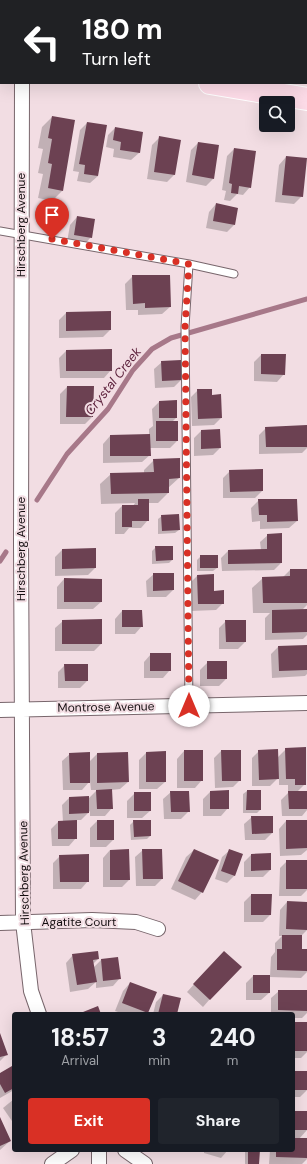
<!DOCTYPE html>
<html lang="en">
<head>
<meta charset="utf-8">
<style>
	:root { --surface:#171b24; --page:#20242c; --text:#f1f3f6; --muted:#9ea1a6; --accent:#d93025 }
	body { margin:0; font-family:"DM Sans",sans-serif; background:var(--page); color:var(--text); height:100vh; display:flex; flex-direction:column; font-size:15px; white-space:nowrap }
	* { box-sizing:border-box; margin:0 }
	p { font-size:13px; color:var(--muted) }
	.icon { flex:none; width:22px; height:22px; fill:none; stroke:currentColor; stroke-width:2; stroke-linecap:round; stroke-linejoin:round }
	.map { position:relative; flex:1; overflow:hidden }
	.panel { position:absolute; left:12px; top:1012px; width:283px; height:140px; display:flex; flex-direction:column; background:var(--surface); border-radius:4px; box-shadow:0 4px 16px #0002 }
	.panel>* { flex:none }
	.guide { position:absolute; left:0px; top:0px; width:307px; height:84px; box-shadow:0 4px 16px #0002; background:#202124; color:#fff; overflow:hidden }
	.buttons { position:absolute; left:259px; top:96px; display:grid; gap:8px }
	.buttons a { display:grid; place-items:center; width:36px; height:36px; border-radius:4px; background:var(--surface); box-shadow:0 4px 16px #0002; font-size:20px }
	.pin { position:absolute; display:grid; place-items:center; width:34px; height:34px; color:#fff; margin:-41px -17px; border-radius:50% 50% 50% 0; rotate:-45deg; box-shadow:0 0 4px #0007 }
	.pin .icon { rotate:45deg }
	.me { position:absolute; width:44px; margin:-22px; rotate:0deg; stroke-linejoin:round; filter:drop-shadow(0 0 3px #0008) }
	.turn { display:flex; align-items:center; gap:14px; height:84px; padding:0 16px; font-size:18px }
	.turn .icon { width:52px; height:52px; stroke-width:2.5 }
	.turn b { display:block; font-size:28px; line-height:34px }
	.eta { display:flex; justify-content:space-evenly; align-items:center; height:68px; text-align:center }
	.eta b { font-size:24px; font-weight:700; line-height:28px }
	.button { display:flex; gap:8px; margin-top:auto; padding:8px 16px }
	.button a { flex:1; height:46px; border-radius:4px; background:var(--accent); color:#fff; font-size:16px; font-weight:700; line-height:46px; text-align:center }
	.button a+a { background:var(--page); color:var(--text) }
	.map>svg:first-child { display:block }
	.green { fill:#d5b3be }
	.shadow { fill:#0003 }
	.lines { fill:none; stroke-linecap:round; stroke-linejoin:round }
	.stream { stroke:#a77889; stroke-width:5 }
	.building { fill:#6c4152 }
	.lane-casing { stroke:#78666c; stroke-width:9 }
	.street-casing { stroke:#78666c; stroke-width:16 }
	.primary-casing { stroke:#fff; stroke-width:24 }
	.lane { stroke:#fff; stroke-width:7 }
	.street { stroke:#fff; stroke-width:14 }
	.primary { stroke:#fddce8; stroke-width:22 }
	.route { stroke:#d93025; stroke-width:7; stroke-dasharray:0 12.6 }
	.labels { text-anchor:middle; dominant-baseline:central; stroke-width:4; stroke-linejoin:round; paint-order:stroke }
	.street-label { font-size:12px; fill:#130d0f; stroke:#f2dde3 }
	.water-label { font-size:13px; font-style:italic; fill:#5a1e39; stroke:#f2dde3 }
</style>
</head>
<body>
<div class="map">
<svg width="307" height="1164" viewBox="0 0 307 1164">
	<rect width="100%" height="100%" fill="#f2dde3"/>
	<path class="green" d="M0 0H307V77L306 1H1V29Z"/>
	<path class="shadow" d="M52 117 62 191 52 201 38 198 43 174 38 173 43 149 38 148 42 127Z
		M87 123 98 176 90 183 77 181 79 172 73 171 80 130Z
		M115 128 142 133 139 153 131 160 113 157 114 149 106 147 108 135Z
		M160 137 180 141 174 175 167 182 147 179 152 145Z
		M198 143 213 179 206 186 186 182 191 150Z
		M234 149 250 187 243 195 237 194 230 201 224 200 226 191 222 190 227 156Z
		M286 157 302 196 294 204 275 202 279 165Z
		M216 204 234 225 227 232 206 228 209 212Z
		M77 217 91 237 84 245 67 242 70 225Z
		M133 276 170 307 162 314 138 315V310H126L125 284Z
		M66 313 110 330 103 337 59 338V320Z
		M66 351 111 370 104 378H60L59 358Z
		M261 355 284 374 277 382 254 381V362Z
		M162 362 181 380 174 387 155 388 154 369Z
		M67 387 92 417 85 424H60V394Z
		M198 390 211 396 221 418 214 425 192 426 191 397Z
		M159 402 176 418 172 422 177 441 170 448H149L150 455 142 462 103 463V444L110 436 149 435V429L153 426 152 409Z
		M307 426V448L302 453 259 454V435L266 428Z
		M201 431 220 448 213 455 194 456V438Z
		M154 460 179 478 168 488V493L158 503H148V520L141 528H129L124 534H115V513L122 506H133L135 503 101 504 100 484 111 474 144 473V470Z
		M230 471 262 491 255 498H223V478Z
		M259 500 297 521 289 528 260 529V521L252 522 251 508Z
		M162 516 179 530 175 533 158 534V519Z
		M268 535 281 563 274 570 222 571 221 558 228 551 261 550 260 542Z
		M156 547 172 560 169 563 152 564V551Z
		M62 550 95 568 88 575 55 576V557Z
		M201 556 217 568 213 571H197V560Z
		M290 570H307V605L302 610H307V635L303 639 265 640V618L270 613H253L252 588 263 578 283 577Z
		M154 574 173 590 166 597H147L146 581Z
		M197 576 223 603 216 610 191 611 190 583Z
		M64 579 101 602 93 609H57V587Z
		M122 611 142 626 135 634H115V619Z
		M63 621 101 644 94 651H55V628Z
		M226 621 245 642 238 649H219V628Z
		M307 646V674L305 676 272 678 271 654 278 647Z
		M151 654 170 670 163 678H144V662Z
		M208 662H226V679L219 686H200V670Z
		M65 665 87 681 80 688H58V672Z
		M286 749 305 784 297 792H307V810L302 816H282L281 800 288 793V785H279V777L270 786H252V758L259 751 277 758Z
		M184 751 202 780 195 788H177V759Z
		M221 751 240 780 233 787 215 788 214 758Z
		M146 753 165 782 157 789H139V760Z
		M70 754 89 762 97 754 128 782 120 789 111 790 112 808 105 816H90V811L81 820H76V838L69 846H52L51 829 58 822H63L62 805 69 798 88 799 97 790H91L90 781 82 790H63L62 761Z
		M247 791 260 810 257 813H243V794Z
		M171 792 189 811 181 819H164L163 799Z
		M210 792 228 808 221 816H203V799Z
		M135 793H150V811L142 818H127V801Z
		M252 817 272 833 265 840H245L244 824Z
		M97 821 113 840 106 847H90V828Z
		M134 821 150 836 147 839 131 840 130 825Z
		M286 821H307V850L301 855 280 856 279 829Z
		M110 850 129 880 122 887H103V858Z
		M143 850 162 879 155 886H136L135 857Z
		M194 850 202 892 195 900 171 889 186 857Z
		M230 850 242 854 234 876 227 883 215 879 222 857Z
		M251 855 270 870 263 877H244V862Z
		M60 856 88 881 81 889H53V863Z
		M287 861H307V890L301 896H279L280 868Z
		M251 895 270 915 263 922H244V902Z
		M287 902 307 903V930L301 936V950H307V972L301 978 269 977V993L261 1000H246V983L253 976H270L271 957 275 952V943L282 936H279L280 910Z
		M73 955 98 959 93 964 94 967 101 960 117 958 120 978 113 986 96 988V982L88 989 70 992 66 963Z
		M217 959 210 999 203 1007 187 992Z
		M130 983 155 993 146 1014H124L115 1011 123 991Z
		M279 991H307V1013L302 1018H293V1014H271V998Z
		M163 995 176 1014H153L156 1002Z
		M293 1023H307V1052L301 1058H293Z
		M0 1035 6 1055 0 1061Z
		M14 1071V1090L0 1098V1074Z
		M293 1072H307V1090L300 1097H293Z
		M14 1099V1124L3 1108Z
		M293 1112H307V1130L299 1139H307V1159L302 1164H269L270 1150H293Z
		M0 1119 10 1141 0 1150Z
		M204 1150H228L221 1158 204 1153Z
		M245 1150H259L258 1164H245Z"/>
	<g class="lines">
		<path class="stream" d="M37 500 67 454 108 409 133 370 152 349 171 338 307 299
			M0 561 6 552"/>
	</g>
	<path class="building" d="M52 116 75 120 63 191 48 188 52 164 48 163 52 139 48 138Z
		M87 122 107 125 98 176 84 174 85 165 79 164Z
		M115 127 143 132 140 153 120 150 121 142 113 140Z
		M159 136 181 140 175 175 154 172Z
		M198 142 219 145 214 179 192 175Z
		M234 148 256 151 251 188 239 186 238 194 231 193 232 184 229 183Z
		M286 156 307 158 303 197 282 195Z
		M216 203 238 208 235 225 213 221Z
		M77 216 95 219 92 238 74 235Z
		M132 275H170L171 307 145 308V303L133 304Z
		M111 311V330L66 331V312Z
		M112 349V371H66V350Z
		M261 354H286L285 375 261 374Z
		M181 360 182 380 162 381 161 361Z
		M67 386H94L93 417H66Z
		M197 389H212V395L221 394 222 418 198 419Z
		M177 400V418H159V401Z
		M156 421H178V441H156Z
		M307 425V447H266L265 427Z
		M220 429 221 448 201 449V430Z
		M150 434 151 456H110V435Z
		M180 458V478L169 479V493L111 494 110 473 154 472 153 459Z
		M263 469V491L230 492 229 470Z
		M138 499H149V521H132V527H122V505H138Z
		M258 499H297L298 521 267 522V515H259Z
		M179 514 180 530 162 531 161 515Z
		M282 533V563L228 564V550L267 549V534Z
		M155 546H173V560L156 561Z
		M96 548V568L62 569V549Z
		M200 555H218V568H200Z
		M290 569H307V603H263L262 577 290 576Z
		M153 573H174V590L153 591Z
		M214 574V591L224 590V604H198L197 575Z
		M64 578 102 579V602H64Z
		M307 609V632L272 633V610Z
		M122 610H142L143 627H122Z
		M102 619V644H62V620Z
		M225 620H246V642H226Z
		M307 645V670L279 671 278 646Z
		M150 653H171V671H150Z
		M207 661H227V679H207Z
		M64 664H88V681H65Z
		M306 747V785H295V779H286L285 748Z
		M278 749 279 779 259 780 258 750Z
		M184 750H203V781H184Z
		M221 750H241V781H222Z
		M166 751V782H146V752Z
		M90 752V783H70L69 753Z
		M128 752 129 782 97 783V753Z
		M112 789 113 809H97L96 790Z
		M229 790V809H210V791Z
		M247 790H261V810H246Z
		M170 791H189L190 812H171Z
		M288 791H307V809H289Z
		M134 792H151V811H134Z
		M89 796V813L69 814V797Z
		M251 816H273V833L252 834Z
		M77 820V839H58V821Z
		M97 820H114V840H97Z
		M133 820H151V836L134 837Z
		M286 820H307V848L286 849Z
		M129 849 130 880H110V850Z
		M142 849H162L163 879H143Z
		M194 849 219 860 203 893 178 881Z
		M229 849 243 854 235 876 221 871Z
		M271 853V870L251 871V854Z
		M89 854V882H60L59 855Z
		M286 860H307V889H286Z
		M251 894H272L271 915H251Z
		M287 901 307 902V930L286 929Z
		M282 935H302V949H307V971L277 970V949H282Z
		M98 951 99 959 93 960 97 982 77 985 72 954Z
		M224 951 242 967 210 1000 193 984Z
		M118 957 121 979 103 981 101 959Z
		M253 975H270V993H253Z
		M130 982 157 992 148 1013 122 1003Z
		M278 990H307V1011L278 1010Z
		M163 994 181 998 177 1014H158Z
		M98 1006 101 1014H84L83 1012Z
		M293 1022H307V1051H293Z
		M0 1033 8 1055 0 1057Z
		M12 1066 14 1069V1088L5 1093 0 1084V1073Z
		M293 1071H307V1090H293Z
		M293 1111H307V1130H293Z
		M0 1117 11 1141 0 1146Z
		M293 1138H307V1158L276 1157V1150H293Z
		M248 1150H260L259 1164H248Z"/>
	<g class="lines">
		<g class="lane-casing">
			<path id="lane" d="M0 231 189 264 234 274
				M189 706 185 327 189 264"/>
		</g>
		<g class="street-casing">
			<path id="street" d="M22 83 21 543 23 922 31 991 39 1014
				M0 710 307 703
				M0 923 92 920 136 922 158 929
				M99 1150V1164
				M125 1150 145 1164
				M52 1164 72 1150"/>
		</g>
		<g class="primary-casing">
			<path id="primary" d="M0 49H1
				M210 83 307 99"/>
		</g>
		<use href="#lane" class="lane"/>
		<use href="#street" class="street"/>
		<use href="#primary" class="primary"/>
	</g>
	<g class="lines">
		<path class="route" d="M52 239 189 264 185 327 189 706"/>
	</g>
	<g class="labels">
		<g class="street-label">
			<text transform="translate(21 225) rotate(-90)">Hirschberg Avenue</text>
			<text transform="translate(21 549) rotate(-90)">Hirschberg Avenue</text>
			<text transform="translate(106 707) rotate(-1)">Montrose Avenue</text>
			<text transform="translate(24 873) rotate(-91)">Hirschberg Avenue</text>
			<text x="79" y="922">Agatite Court</text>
		</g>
		<g class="water-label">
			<text transform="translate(113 381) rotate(-52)">Crystal Creek</text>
		</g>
	</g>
</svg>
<div class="buttons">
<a><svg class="icon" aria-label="search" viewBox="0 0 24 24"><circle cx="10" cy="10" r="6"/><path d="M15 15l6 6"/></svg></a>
</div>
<div class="pin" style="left:52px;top:239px;background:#d93025"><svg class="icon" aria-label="arrive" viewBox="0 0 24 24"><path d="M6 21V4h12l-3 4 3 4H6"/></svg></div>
<svg class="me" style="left:189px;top:706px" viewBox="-20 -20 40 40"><circle r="19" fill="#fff"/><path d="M0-13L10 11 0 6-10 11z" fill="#d93025"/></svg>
<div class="guide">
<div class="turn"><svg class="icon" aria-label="left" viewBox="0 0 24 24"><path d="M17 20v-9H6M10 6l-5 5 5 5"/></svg><div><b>180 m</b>Turn left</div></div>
</div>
<section class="panel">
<div class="eta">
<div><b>18:57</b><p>Arrival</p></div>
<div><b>3</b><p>min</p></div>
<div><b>240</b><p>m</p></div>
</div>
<div class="button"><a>Exit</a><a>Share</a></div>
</section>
</div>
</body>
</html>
